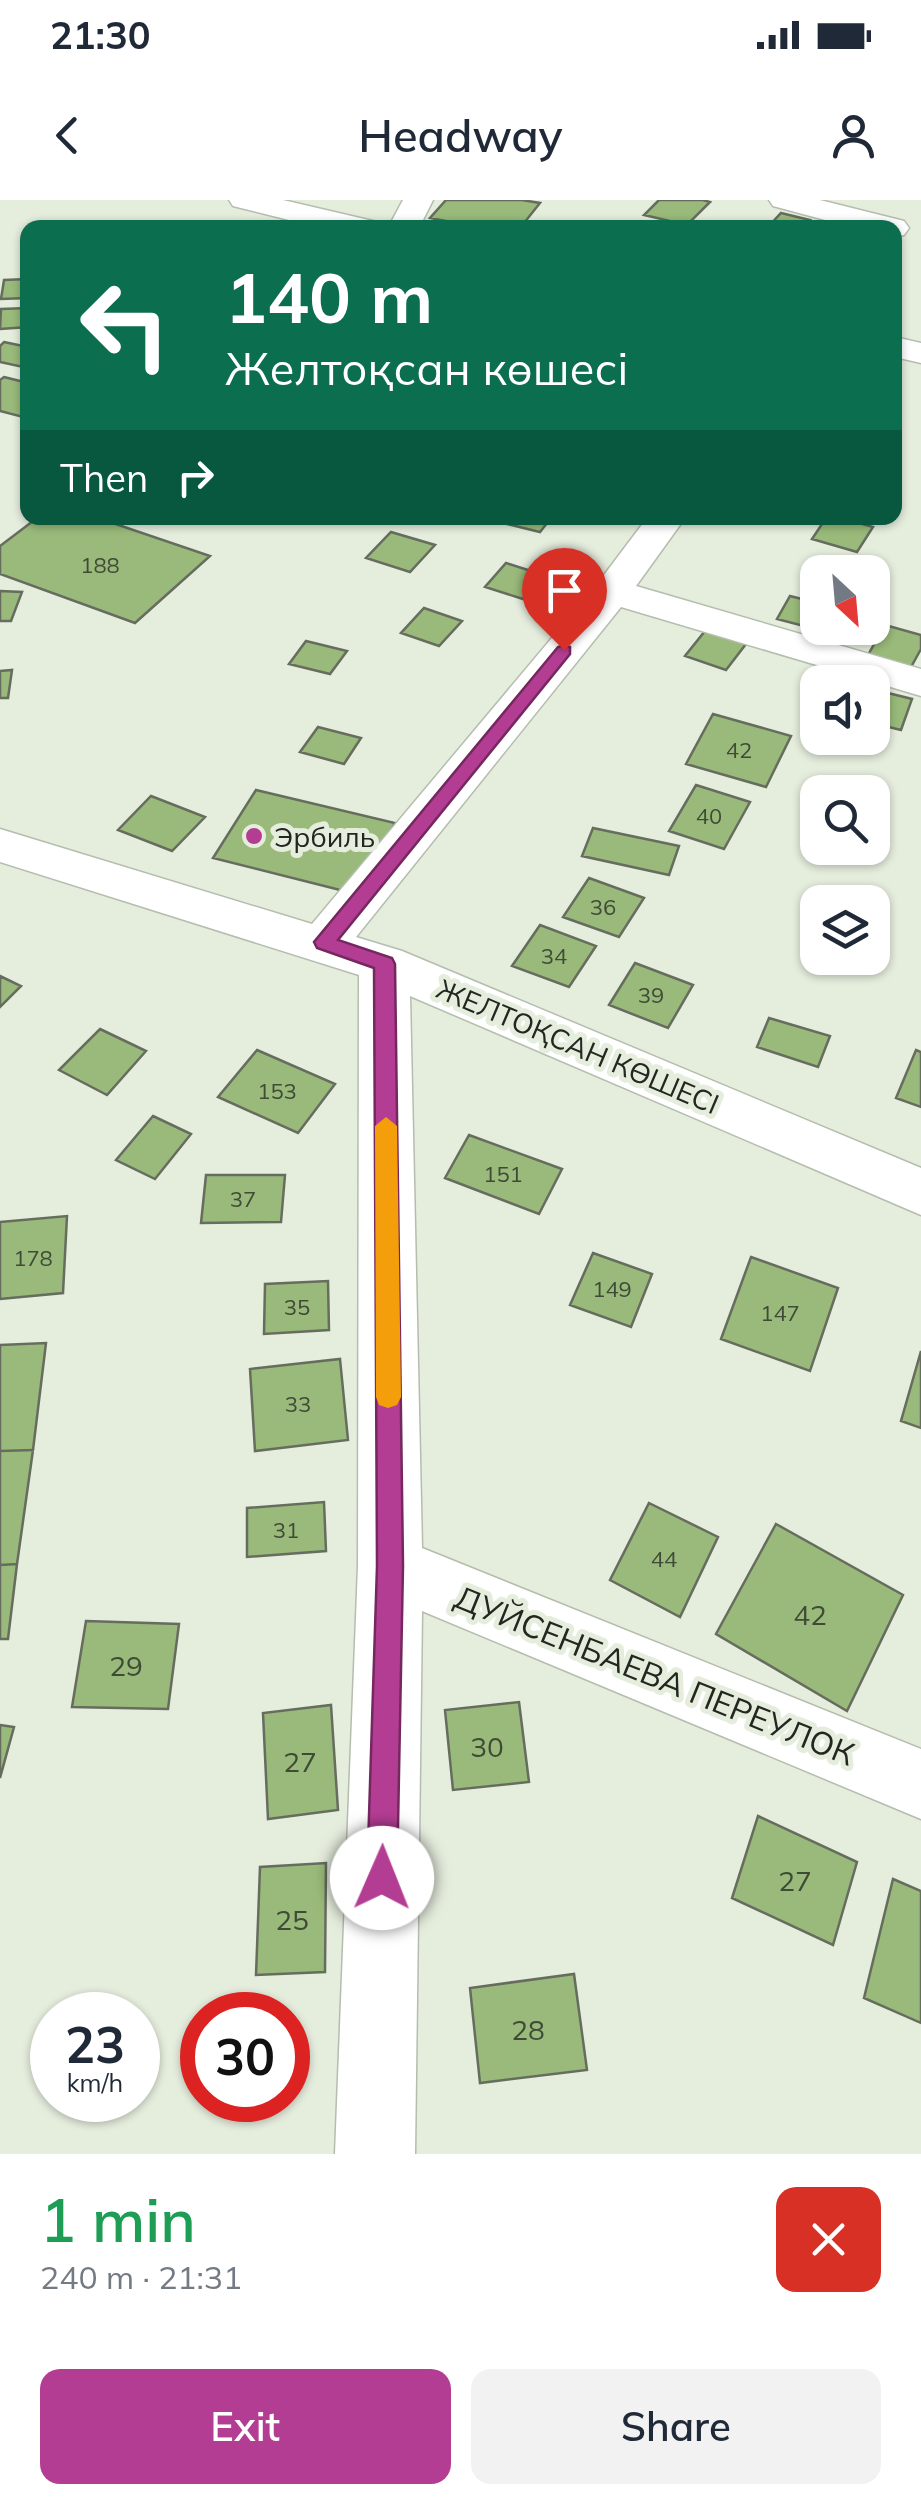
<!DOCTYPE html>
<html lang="en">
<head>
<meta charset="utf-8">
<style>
	:root { --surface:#fff; --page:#f2f2f3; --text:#1f2937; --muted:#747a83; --accent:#b43d94 }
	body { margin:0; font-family:Mulish,sans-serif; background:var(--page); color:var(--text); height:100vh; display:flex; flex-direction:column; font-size:38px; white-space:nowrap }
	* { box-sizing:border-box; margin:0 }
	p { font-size:32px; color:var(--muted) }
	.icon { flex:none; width:55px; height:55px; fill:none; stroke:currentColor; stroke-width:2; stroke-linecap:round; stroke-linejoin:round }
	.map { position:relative; height:1954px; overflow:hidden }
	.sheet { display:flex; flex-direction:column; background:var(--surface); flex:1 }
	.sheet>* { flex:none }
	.hud { position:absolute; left:20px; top:20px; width:882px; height:305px; border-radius:20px; box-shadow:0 2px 8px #0004; background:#0b6e4f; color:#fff; overflow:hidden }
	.needle { width:65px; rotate:154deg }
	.controls { position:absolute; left:800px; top:355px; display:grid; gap:20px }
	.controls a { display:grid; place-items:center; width:90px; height:90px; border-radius:20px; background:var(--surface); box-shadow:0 2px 8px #0004; font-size:50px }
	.speed { position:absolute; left:30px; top:1792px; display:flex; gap:20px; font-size:50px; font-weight:700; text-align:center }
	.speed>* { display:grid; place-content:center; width:130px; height:130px; border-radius:50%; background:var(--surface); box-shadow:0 2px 8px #0004; line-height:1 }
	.speed small { font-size:25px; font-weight:400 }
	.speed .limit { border:15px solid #d22; background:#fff; color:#111 }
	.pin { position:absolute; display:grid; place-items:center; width:85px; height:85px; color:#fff; margin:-102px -42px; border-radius:50% 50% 50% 0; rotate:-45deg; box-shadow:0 0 10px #0007 }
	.pin .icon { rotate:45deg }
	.me { position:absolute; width:110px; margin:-55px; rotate:1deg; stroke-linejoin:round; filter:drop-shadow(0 0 8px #0008) }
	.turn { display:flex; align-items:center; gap:35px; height:210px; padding:0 40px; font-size:45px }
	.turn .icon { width:130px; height:130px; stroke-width:2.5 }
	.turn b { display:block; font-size:70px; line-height:85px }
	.then { display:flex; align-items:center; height:95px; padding:0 40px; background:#0003; gap:20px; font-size:38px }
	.round { display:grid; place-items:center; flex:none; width:105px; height:105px; border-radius:20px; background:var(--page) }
	.summary { display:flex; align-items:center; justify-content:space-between; height:170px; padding:0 40px }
	h1 { font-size:60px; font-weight:600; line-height:75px; color:#1e9e55 }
	.action { display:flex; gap:20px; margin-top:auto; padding:20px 40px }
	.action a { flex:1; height:115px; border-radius:20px; background:var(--accent); color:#fff; font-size:40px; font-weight:600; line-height:115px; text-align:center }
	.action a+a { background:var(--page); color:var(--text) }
	.status { display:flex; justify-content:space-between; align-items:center; height:70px; padding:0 50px; background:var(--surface); direction:ltr }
	.status svg { height:28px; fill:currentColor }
	header { display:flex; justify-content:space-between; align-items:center; height:130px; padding:0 40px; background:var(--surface); font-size:45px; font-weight:600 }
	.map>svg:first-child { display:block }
	.building { fill:#99ba7a; stroke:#666d5f; stroke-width:2.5 }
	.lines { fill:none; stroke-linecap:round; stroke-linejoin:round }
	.minor-casing { stroke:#b5bdae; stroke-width:3 }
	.minor { fill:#fff; fill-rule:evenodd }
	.route { fill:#b43d94; stroke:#752860; stroke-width:2.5 }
	.slow { fill:#f59e0b }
	.poi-dot { fill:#b43d94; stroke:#e5eddd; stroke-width:4 }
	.labels { text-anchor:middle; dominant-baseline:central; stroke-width:10; stroke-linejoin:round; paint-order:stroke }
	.number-label { font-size:22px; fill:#404b37 }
	.poi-label { font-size:28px; fill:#232621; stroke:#e5eddd; text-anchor:start }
	.street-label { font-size:28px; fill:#232621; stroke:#e5eddd }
	.near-number-label { font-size:28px; fill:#404b37 }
	.near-street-label { font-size:32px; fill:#232621; stroke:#e5eddd }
</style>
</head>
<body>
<div class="status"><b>21:30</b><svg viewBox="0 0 49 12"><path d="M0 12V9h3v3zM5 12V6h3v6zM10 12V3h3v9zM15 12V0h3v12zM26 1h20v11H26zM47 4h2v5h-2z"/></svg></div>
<header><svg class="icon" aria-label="back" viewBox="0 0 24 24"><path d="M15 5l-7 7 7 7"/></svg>Headway<svg class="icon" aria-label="person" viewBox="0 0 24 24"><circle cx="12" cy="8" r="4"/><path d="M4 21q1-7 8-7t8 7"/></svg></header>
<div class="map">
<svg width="921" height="1954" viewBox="0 0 921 1954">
	<rect width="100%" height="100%" fill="#e5eddd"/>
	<path class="building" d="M446 0H522L540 3 520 28H483L430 18Z
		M659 0H703L710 2 687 25 644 15Z
		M781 13 810 20 804 28 768 27Z
		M28 79V98L1 99 4 80Z
		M28 108V127L0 129 1 109Z
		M4 142 28 147V163L23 167 0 162V146Z
		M4 177 28 183V213L23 217 0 211V180Z
		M37 318H98L210 356 135 423 0 374V346Z
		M482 318H551L540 332Z
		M826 318H841L873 327 857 352 812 339Z
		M391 332 435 345 410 372 366 358Z
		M506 363 544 375 523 399 485 387Z
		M0 391 22 392 11 421H0Z
		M790 396 818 403V428H851L846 437 777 419Z
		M424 408 462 421 439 446 401 433Z
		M885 425 921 435V449L911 467 868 455Z
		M709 426 749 440 726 470 685 456Z
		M306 441 347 451 330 474 289 464Z
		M12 470 8 498H0V471Z
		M872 489 912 499 901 530 872 523Z
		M713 514 791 536 766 587 686 564Z
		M318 527 361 538 344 564 300 552Z
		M696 585 750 602 724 649 669 631Z
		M256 590 395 623 356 694 213 658Z
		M151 596 205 617 172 651 118 630Z
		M593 628 679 646 669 675 582 656Z
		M589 678 644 698 619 737 563 717Z
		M540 725 596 746 569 787 512 766Z
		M635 763 693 785 668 828 609 805Z
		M0 776 21 786 0 807Z
		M769 818 830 836 818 867 757 847Z
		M100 829 146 851 107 895 59 870Z
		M257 850 335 884 298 933 218 897Z
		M916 850 921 852V907L896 898Z
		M153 916 191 934 155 979 116 960Z
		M469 935 562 969 539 1014 445 978Z
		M206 975H285L281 1022 201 1023Z
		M67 1016 63 1093 0 1099V1022Z
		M593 1053 652 1074 631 1127 570 1105Z
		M751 1057 838 1088 810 1171 721 1139Z
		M328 1081 329 1130 264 1134 265 1084Z
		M46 1143 33 1250 0 1251V1145Z
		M921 1151V1228L901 1221Z
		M340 1159 348 1240 255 1251 250 1169Z
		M33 1250 17 1364 0 1365V1251Z
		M324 1302 326 1351 247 1357V1308Z
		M649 1303 718 1337 680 1417 610 1380Z
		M776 1324 903 1395 847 1511 716 1434Z
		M17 1364 8 1439H0V1365Z
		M86 1421 179 1424 168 1509 72 1507Z
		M519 1502 529 1582 453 1590 445 1510Z
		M331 1505 338 1610 268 1619 263 1513Z
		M0 1525 14 1527 0 1578Z
		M758 1616 857 1662 833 1745 732 1698Z
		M326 1663 325 1772 256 1775 260 1667Z
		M893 1679 921 1691V1823L864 1798Z
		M574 1774 587 1870 480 1883 470 1788Z"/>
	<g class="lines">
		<g class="minor-casing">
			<path id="minor" d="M229 0H283L373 21 377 28H321L233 6Z
				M403 0H433L419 28H388Z
				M769 0H820L904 21 909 28 904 35 895 37V28H855L773 6Z
				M895 137 921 143V163L895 157Z
				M647 318H685L636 386 921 469V496L621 407 356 737 402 751 921 968V1015L410 796 422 1348 921 1549V1619L422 1411 415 1954H335L358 1366 359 775 0 662V629L312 724 598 383Z"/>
		</g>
		<use href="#minor" class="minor"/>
	</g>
	<path class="route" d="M564 445 570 447V454L338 740 392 758 395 764 403 1366 397 1678 393 1688 382 1693 372 1688 367 1678 377 1366 374 768 317 748 314 742 558 447Z"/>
	<path class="slow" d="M386 917 397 926 401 1197 397 1205 388 1208 379 1205 376 1197 375 926Z"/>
	<circle class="poi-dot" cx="254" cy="636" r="10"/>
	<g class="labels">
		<g class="number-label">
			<text x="100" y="365">188</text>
			<text x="739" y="550">42</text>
			<text x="709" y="616">40</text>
			<text x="603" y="707">36</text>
			<text x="554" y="756">34</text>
			<text x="651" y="795">39</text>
			<text x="277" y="891">153</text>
			<text x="503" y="974">151</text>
			<text x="243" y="999">37</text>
			<text x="33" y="1058">178</text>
			<text x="612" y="1089">149</text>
			<text x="297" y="1107">35</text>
			<text x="780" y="1113">147</text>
			<text x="298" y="1204">33</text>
			<text x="286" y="1330">31</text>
			<text x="664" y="1359">44</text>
		</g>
		<g class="poi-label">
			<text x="274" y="636">Эрбиль</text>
		</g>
		<g class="street-label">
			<text transform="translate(578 846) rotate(23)">ЖЕЛТОҚСАН КӨШЕСІ</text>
		</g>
		<g class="near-number-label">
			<text x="810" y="1414">42</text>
			<text x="126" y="1465">29</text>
			<text x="487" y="1546">30</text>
			<text x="300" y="1561">27</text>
			<text x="795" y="1680">27</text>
			<text x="292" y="1719">25</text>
			<text x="528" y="1829">28</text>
		</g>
		<g class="near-street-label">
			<text transform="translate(655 1475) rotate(22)">ДУЙСЕНБАЕВА ПЕРЕУЛОК</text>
		</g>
	</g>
</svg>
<div class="controls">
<a><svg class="needle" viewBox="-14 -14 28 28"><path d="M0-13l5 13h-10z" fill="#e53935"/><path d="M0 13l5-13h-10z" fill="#747a83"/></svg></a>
<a><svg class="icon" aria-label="sound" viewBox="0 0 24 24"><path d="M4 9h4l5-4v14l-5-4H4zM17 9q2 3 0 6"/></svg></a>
<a><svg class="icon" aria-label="search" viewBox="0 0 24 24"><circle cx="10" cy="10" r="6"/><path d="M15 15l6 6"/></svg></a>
<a><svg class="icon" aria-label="layers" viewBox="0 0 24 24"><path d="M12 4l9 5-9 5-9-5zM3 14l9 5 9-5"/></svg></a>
</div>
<div class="speed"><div>23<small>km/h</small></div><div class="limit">30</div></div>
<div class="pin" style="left:564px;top:450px;background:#d93025"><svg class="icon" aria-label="arrive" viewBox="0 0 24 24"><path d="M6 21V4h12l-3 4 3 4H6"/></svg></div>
<svg class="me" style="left:382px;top:1678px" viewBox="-20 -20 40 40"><circle r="19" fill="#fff"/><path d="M0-13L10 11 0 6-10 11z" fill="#b43d94"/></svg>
<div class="hud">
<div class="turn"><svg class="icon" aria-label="left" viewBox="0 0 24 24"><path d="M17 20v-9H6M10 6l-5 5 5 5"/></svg><div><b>140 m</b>Желтоқсан көшесі</div></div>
<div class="then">Then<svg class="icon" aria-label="right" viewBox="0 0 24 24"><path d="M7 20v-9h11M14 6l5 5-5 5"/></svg></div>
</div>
</div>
<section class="sheet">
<div class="summary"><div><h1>1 min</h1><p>240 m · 21:31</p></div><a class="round" style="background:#d93025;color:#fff"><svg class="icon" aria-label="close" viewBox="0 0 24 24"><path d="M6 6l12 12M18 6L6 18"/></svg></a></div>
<div class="action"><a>Exit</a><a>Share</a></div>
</section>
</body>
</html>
